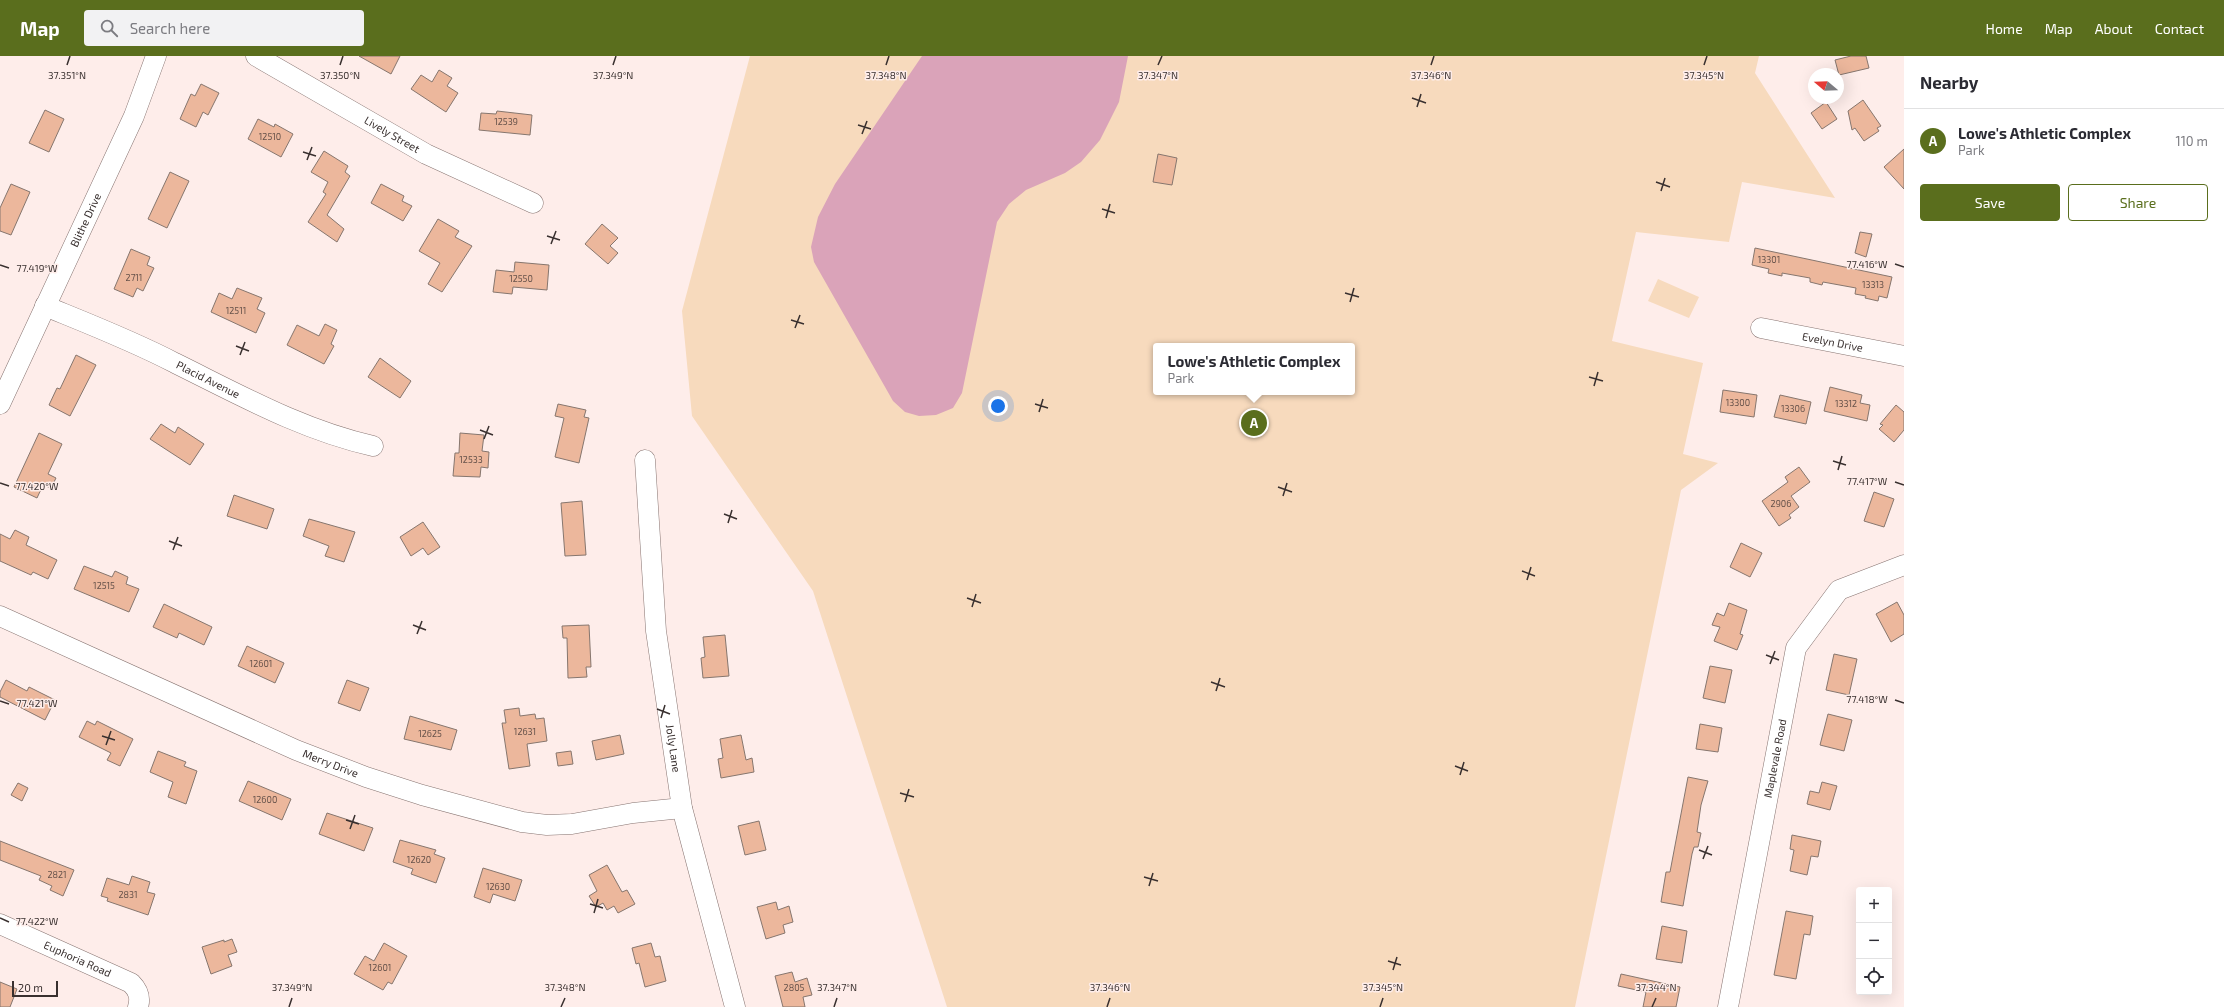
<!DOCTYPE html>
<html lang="en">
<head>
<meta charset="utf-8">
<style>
  :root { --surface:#fff; --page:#f2f2f3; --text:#2b2b33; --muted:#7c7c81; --line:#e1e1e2; --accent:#5a6e1d }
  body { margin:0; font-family:"Exo 2",sans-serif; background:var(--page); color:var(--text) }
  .controls { position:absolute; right:12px; bottom:12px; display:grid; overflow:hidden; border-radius:4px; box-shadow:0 4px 16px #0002 }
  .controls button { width:36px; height:36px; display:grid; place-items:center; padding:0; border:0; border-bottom:1px solid var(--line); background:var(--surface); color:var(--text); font:20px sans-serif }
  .compass { position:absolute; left:1808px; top:12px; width:36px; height:36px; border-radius:50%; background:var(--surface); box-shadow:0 4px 16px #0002; rotate:289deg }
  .scale { position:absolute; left:12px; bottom:10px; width:46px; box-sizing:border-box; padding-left:4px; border:2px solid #39302f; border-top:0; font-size:11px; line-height:14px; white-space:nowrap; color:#39302f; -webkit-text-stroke:3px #feedea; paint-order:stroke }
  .you { position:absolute; left:998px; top:350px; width:14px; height:14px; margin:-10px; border:3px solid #fff; border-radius:50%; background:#1a73e8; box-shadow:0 0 0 6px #1a73e833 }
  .badge { display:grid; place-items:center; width:26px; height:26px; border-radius:50%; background:var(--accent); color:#fff; font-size:13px; font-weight:700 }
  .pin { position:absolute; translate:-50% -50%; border:2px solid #fff; box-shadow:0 1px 4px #0006 }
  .popup { position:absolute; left:1153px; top:287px; width:202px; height:52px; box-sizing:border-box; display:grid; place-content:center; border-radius:4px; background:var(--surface); filter:drop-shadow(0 1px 3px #0005); font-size:13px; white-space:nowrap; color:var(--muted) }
  .popup b { font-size:15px; color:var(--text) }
  .popup::after { content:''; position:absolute; left:50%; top:100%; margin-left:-8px; border:8px solid transparent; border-top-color:var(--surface) }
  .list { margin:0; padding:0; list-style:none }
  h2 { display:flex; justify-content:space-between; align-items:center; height:52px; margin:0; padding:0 16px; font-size:17px }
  h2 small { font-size:13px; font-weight:400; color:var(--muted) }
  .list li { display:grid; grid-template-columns:26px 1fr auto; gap:12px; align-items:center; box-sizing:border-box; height:64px; padding:0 16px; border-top:1px solid var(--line) }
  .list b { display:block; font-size:15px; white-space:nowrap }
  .list p { margin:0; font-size:13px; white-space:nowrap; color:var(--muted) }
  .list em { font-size:13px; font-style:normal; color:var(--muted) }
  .actions { display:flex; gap:8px; padding:12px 16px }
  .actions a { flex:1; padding:9px 0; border:1px solid var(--accent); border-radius:4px; text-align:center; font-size:14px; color:var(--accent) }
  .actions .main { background:var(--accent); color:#fff }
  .icon { flex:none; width:22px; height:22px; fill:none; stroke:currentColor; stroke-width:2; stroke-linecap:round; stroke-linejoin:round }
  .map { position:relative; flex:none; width:1904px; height:951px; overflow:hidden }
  header { display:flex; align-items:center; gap:24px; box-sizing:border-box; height:56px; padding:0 20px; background:var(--accent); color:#fff }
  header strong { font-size:19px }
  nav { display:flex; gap:22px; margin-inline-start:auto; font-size:14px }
  .search { width:280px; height:36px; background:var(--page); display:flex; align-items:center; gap:10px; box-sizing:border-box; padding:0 14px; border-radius:4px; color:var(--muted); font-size:15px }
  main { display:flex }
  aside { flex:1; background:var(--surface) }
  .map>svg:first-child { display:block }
</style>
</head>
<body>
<header>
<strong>Map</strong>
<div class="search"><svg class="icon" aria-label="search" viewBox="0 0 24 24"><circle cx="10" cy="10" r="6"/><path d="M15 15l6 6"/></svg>Search here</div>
<nav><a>Home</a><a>Map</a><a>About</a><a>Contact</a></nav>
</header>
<main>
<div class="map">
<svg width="1904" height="951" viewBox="0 0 1904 951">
  <rect width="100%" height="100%" fill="#feedea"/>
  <path fill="#f7dabd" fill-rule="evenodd" d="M750 0H1759L1755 17 1835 142 1742 126 1729 186 1636 176 1612 285 1703 307 1683 398 1718 407 1681 434 1575 951H947L813 535 692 360 682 255ZM1156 290H1352V336H1156Z
    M1658 223 1699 241 1689 262 1648 245Z"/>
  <path fill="#daa3b9" d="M922 0H1128L1119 46 1100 84 1081 106 1065 117 1026 134 1009 148 997 166 962 337 953 352 936 359 919 360 905 356 893 345 814 206 811 191 818 161 835 128Z"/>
  <path fill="#ecb79c" stroke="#86766e" d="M359 0H400L391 18Z
    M1851 0H1866L1869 12 1839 19 1835 4Z
    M439 14 452 22 447 30 458 37 446 56 411 33 421 19 432 26Z
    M201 28 219 37 208 59 203 56 196 71 180 63 191 38 195 40Z
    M1863 44 1881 70 1877 72 1879 75 1864 85 1855 72 1852 74 1848 55Z
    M1826 46 1837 63 1822 73 1811 57Z
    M45 54 64 63 49 96 29 87Z
    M497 55 532 59 530 79 479 74 481 57 496 58Z
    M258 63 274 71 275 68 293 78 281 101 248 83Z
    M1904 93V133L1884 111Z
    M324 95 348 110 345 116 350 120 327 159 344 173 337 186 308 166 326 138 323 136 328 126 311 116Z
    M1158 98 1177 102 1172 129 1153 126Z
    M170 116 189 125 167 172 148 163Z
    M11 128 30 136 11 179 0 175V152Z
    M381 128 404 140 402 145 412 150 403 165 371 147Z
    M438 163 459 175 455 181 472 190 442 236 428 228 440 207 419 195Z
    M602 168 618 182 610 190 618 197 608 208 585 188Z
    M1860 176 1872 178 1866 201 1855 197Z
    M1755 192 1892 221 1887 242 1879 240 1878 245 1865 242 1866 240 1855 238 1856 232 1823 226 1822 229 1810 226V222L1782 217V220L1768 217 1769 213 1752 209Z
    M131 193 150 201 147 209 154 212 143 235 137 232 133 241 114 233Z
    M515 206 549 209 547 234 513 231 512 238 493 236 496 214 514 216Z
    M237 232 262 242 257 253 265 257 256 277 211 256 219 237 232 243Z
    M325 268 337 274 331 288 334 290 324 308 287 289 297 269 319 280Z
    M76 299 96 309 70 360 49 349 57 332 60 333Z
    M380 302 411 325 400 342 368 321Z
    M1830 331 1862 339 1860 347 1870 349 1867 365 1824 355Z
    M1723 334 1757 339 1754 361 1720 356Z
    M1780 339 1811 346 1806 368 1774 361Z
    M558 348 586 354 584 361 589 362 579 407 555 401 564 362 555 360Z
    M1896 349 1904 356V374L1894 386 1879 373 1883 369 1880 368Z
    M161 368 175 377 178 371 204 388 190 409 150 383Z
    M39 377 62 388 48 418 56 422 51 432 43 429 37 442 14 431Z
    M460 377 484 379 482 395 489 396 488 412 481 411 480 421 453 420 455 397H459Z
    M1799 411 1810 426 1791 440 1799 451 1789 459 1791 462 1779 470 1762 445 1788 426 1785 421Z
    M1874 436 1894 443 1884 471 1864 465Z
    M234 439 274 453 267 473 227 460Z
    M582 445 586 499 565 500 561 447Z
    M309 463 355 476 344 506 325 500 329 490 303 480Z
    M423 466 440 491 428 499 423 492 411 500 400 481Z
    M15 474 29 481 26 489 57 504 48 523 33 516 31 519 0 505V478L10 483Z
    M1741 487 1762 497 1750 521 1730 511Z
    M84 510 112 521 115 515 128 521 126 528 139 533 129 556 74 533Z
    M1897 546 1904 559V578L1891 586 1876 558Z
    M1729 547 1747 554 1740 578 1743 579 1737 594 1714 585 1720 571 1712 569 1717 557 1724 560Z
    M164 548 212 571 204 589 179 577 177 582 153 571Z
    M589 569 591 611H586L587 621 568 622 567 582H563L562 570Z
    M725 579 729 620 703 622 701 602 705 601 703 581Z
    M247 590 284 607 275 627 238 610Z
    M1834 598 1857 603 1849 639 1826 634Z
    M1710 610 1732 614 1725 647 1703 642Z
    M6 624 27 635 29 631 55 644 45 664 0 641V636Z
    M347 624 369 632 360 655 338 647Z
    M519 652 520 660 535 658 536 663 544 662 547 685 527 688 530 710 509 713 502 667H506L504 654Z
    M1828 658 1852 664 1844 695 1820 689Z
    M410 660 457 674 451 694 404 683Z
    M87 665 95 669 97 665 133 683 120 710 107 704 111 697 79 681Z
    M1700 668 1722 672 1718 696 1696 693Z
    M620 679 624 698 596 704 592 685Z
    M741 679 746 704 752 702 754 716 721 722 718 703 723 702 720 683Z
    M158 695 186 706 184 710 197 715 186 748 168 741 173 726 150 716Z
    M571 695 573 708 558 710 556 697Z
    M1688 721 1708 725 1701 749 1697 776 1701 777 1698 791H1694L1692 798 1683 850 1661 846 1666 816H1670Z
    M248 725 291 743 282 764 239 745Z
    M1822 726 1837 730 1830 754 1807 748 1810 735 1819 737Z
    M18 727 28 732 22 745 11 739Z
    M327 757 373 772 364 795 319 778Z
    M759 765 766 794 745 799 738 770Z
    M1792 779 1821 785 1818 801 1811 800 1807 819 1790 815 1794 794 1790 793Z
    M400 784 436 794 434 798 445 802 436 827 411 818 413 813 393 806Z
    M0 785 74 814 63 840 50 834 52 830 39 824 41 820 0 804Z
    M607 809 622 836 627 834 635 848 618 857 614 850 607 854 603 847 596 851 589 840 597 835 589 819Z
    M483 812 522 824 515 845 493 838 490 847 474 841Z
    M132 820 150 826 147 836 155 838 148 859 107 845 108 842 101 840 107 822 129 829Z
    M776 846 778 854 789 850 793 866 783 869 785 877 766 883 757 851Z
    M1786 855 1813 860 1810 879 1804 878 1796 923 1774 919Z
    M1662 870 1687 875 1682 907 1656 903Z
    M232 883 237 896 228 899 232 910 211 918 202 891 224 884V886Z
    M384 887 407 900 392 928 388 926 383 934 354 918 365 900 374 905Z
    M651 887 655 901 660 900 666 925 645 931 639 907 636 908 632 892Z
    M792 916 795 926 807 922 812 939 803 941 805 951H783L775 920Z
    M1621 918 1680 931 1676 951H1643L1646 936 1618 930Z
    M0 926 17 933 10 951H0Z"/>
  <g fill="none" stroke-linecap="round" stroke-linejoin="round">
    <g stroke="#877471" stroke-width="21">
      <g id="minor">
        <path id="s1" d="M256 0 426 98 533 147"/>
        <path id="s2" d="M45 250C89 268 133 285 175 307 240 339 302 374 373 390"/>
        <path id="s3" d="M1761 272 1904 300"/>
        <path id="s4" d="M0 348 134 60 156 0"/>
        <path id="s5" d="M645 404 656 575 682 752 735 951"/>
        <path id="s6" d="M0 560 296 694 366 721 422 739 522 766 547 769 572 768 633 757 682 752"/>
        <path id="s7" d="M0 868 131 927C138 934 141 941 138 951"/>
        <path id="s8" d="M1728 951 1796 592 1839 534 1904 509"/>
      </g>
    </g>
    <use href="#minor" stroke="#fff" stroke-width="20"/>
  </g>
  <path fill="none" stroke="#39302f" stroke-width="1.5" d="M67 9 70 0M340 9 343 0M613 9 616 0M886 9 889 0M1158 9 1162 0M1431 9 1434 0M1704 9 1707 0M1412 42 1426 47M1417 51 1421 38M858 69 871 73M862 78 867 65M303 96 316 100M307 104 312 91M1656 126 1670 131M1661 135 1665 122M1102 153 1115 157M1106 162 1110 148M547 180 560 184M551 188 556 175M1895 208 1904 211M0 209 9 212M1345 237 1359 241M1350 246 1354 232M791 264 804 268M795 272 800 259M236 290 249 295M240 299 245 286M1589 321 1603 325M1594 330 1598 316M1035 348 1048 352M1039 356 1043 343M480 374 493 379M484 383 489 370M1833 405 1846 409M1838 414 1842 400M1895 426 1904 429M0 427 9 430M1278 431 1292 436M1283 440 1287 427M724 458 737 463M728 467 732 454M169 485 182 490M173 494 178 481M1522 515 1535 520M1527 524 1531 511M967 542 981 547M972 551 976 538M413 569 426 574M417 578 422 565M1766 599 1779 604M1770 608 1775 595M1211 626 1225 631M1216 635 1220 622M1895 644 1904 647M0 645 9 648M657 653 670 658M661 662 665 649M102 680 115 684M106 689 111 675M1455 710 1468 715M1460 719 1464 706M900 737 914 741M905 746 909 733M346 764 359 768M350 773 355 759M1699 794 1712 799M1703 803 1708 790M1144 821 1158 825M1149 830 1153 817M590 848 603 852M594 857 598 843M0 862 9 866M1388 905 1401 909M1393 914 1397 901M289 951 292 942M561 951 565 942M834 951 837 942M1107 951 1110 942M1380 951 1383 942M1652 951 1656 942"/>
  <g text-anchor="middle" stroke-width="3" stroke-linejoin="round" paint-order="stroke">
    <g font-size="9" fill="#66524a">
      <text x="506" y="69">12539</text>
      <text x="270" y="84">12510</text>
      <text x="1769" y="207">13301</text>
      <text x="134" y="225">2711</text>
      <text x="521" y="226">12550</text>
      <text x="1873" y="232">13313</text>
      <text x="236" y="258">12511</text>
      <text x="1738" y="350">13300</text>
      <text x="1846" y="351">13312</text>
      <text x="1793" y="356">13306</text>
      <text x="471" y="407">12533</text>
      <text x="1781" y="451">2906</text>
      <text x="104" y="533">12515</text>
      <text x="261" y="611">12601</text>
      <text x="525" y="679">12631</text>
      <text x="430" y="681">12625</text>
      <text x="265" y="747">12600</text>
      <text x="419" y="807">12620</text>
      <text x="57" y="822">2821</text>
      <text x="498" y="834">12630</text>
      <text x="128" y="842">2831</text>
      <text x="380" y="915">12601</text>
      <text x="794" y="935">2805</text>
    </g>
    <g font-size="11" fill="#39302f" stroke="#feedea">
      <text dy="4" stroke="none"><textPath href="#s1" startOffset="157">Lively Street</textPath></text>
      <text dy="4" stroke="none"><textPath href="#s4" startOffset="203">Blithe Drive</textPath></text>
      <text dy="4" stroke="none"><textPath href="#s3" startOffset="73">Evelyn Drive</textPath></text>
      <text dy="4" stroke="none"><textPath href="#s2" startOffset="179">Placid Avenue</textPath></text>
      <text dy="4" stroke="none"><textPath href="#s5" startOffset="290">Jolly Lane</textPath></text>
      <text dy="4" stroke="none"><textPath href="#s8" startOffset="253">Maplevale Road</textPath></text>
      <text dy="4" stroke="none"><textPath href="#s6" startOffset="362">Merry Drive</textPath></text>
      <text dy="4" stroke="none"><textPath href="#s7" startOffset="85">Euphoria Road</textPath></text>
    </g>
  </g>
  <g font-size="10" text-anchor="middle" fill="#39302f" stroke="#feedea" stroke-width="3" stroke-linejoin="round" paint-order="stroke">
    <text x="67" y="23">37.351°N</text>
    <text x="340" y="23">37.350°N</text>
    <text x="613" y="23">37.349°N</text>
    <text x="886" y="23">37.348°N</text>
    <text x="1158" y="23">37.347°N</text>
    <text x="1431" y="23">37.346°N</text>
    <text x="1704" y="23">37.345°N</text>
    <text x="1867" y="212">77.416°W</text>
    <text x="37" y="216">77.419°W</text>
    <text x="1867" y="429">77.417°W</text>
    <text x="37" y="434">77.420°W</text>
    <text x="1867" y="647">77.418°W</text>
    <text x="37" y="651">77.421°W</text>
    <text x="37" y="869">77.422°W</text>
    <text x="292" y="935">37.349°N</text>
    <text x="565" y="935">37.348°N</text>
    <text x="837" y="935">37.347°N</text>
    <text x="1110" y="935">37.346°N</text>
    <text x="1383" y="935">37.345°N</text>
    <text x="1656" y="935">37.344°N</text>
  </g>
</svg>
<div class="controls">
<button>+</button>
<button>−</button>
<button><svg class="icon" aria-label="locate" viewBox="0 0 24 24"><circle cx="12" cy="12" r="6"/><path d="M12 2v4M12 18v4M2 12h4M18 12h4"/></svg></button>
</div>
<svg class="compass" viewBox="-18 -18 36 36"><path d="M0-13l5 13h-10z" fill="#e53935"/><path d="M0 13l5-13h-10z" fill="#7c7c81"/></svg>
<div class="scale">20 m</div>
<div class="you"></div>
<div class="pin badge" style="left:1254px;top:367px">A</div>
<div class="popup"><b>Lowe's Athletic Complex</b>Park</div>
</div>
<aside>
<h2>Nearby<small></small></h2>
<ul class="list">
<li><span class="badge">A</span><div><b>Lowe's Athletic Complex</b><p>Park</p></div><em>110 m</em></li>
</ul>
<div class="actions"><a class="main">Save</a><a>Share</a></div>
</aside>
</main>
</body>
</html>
